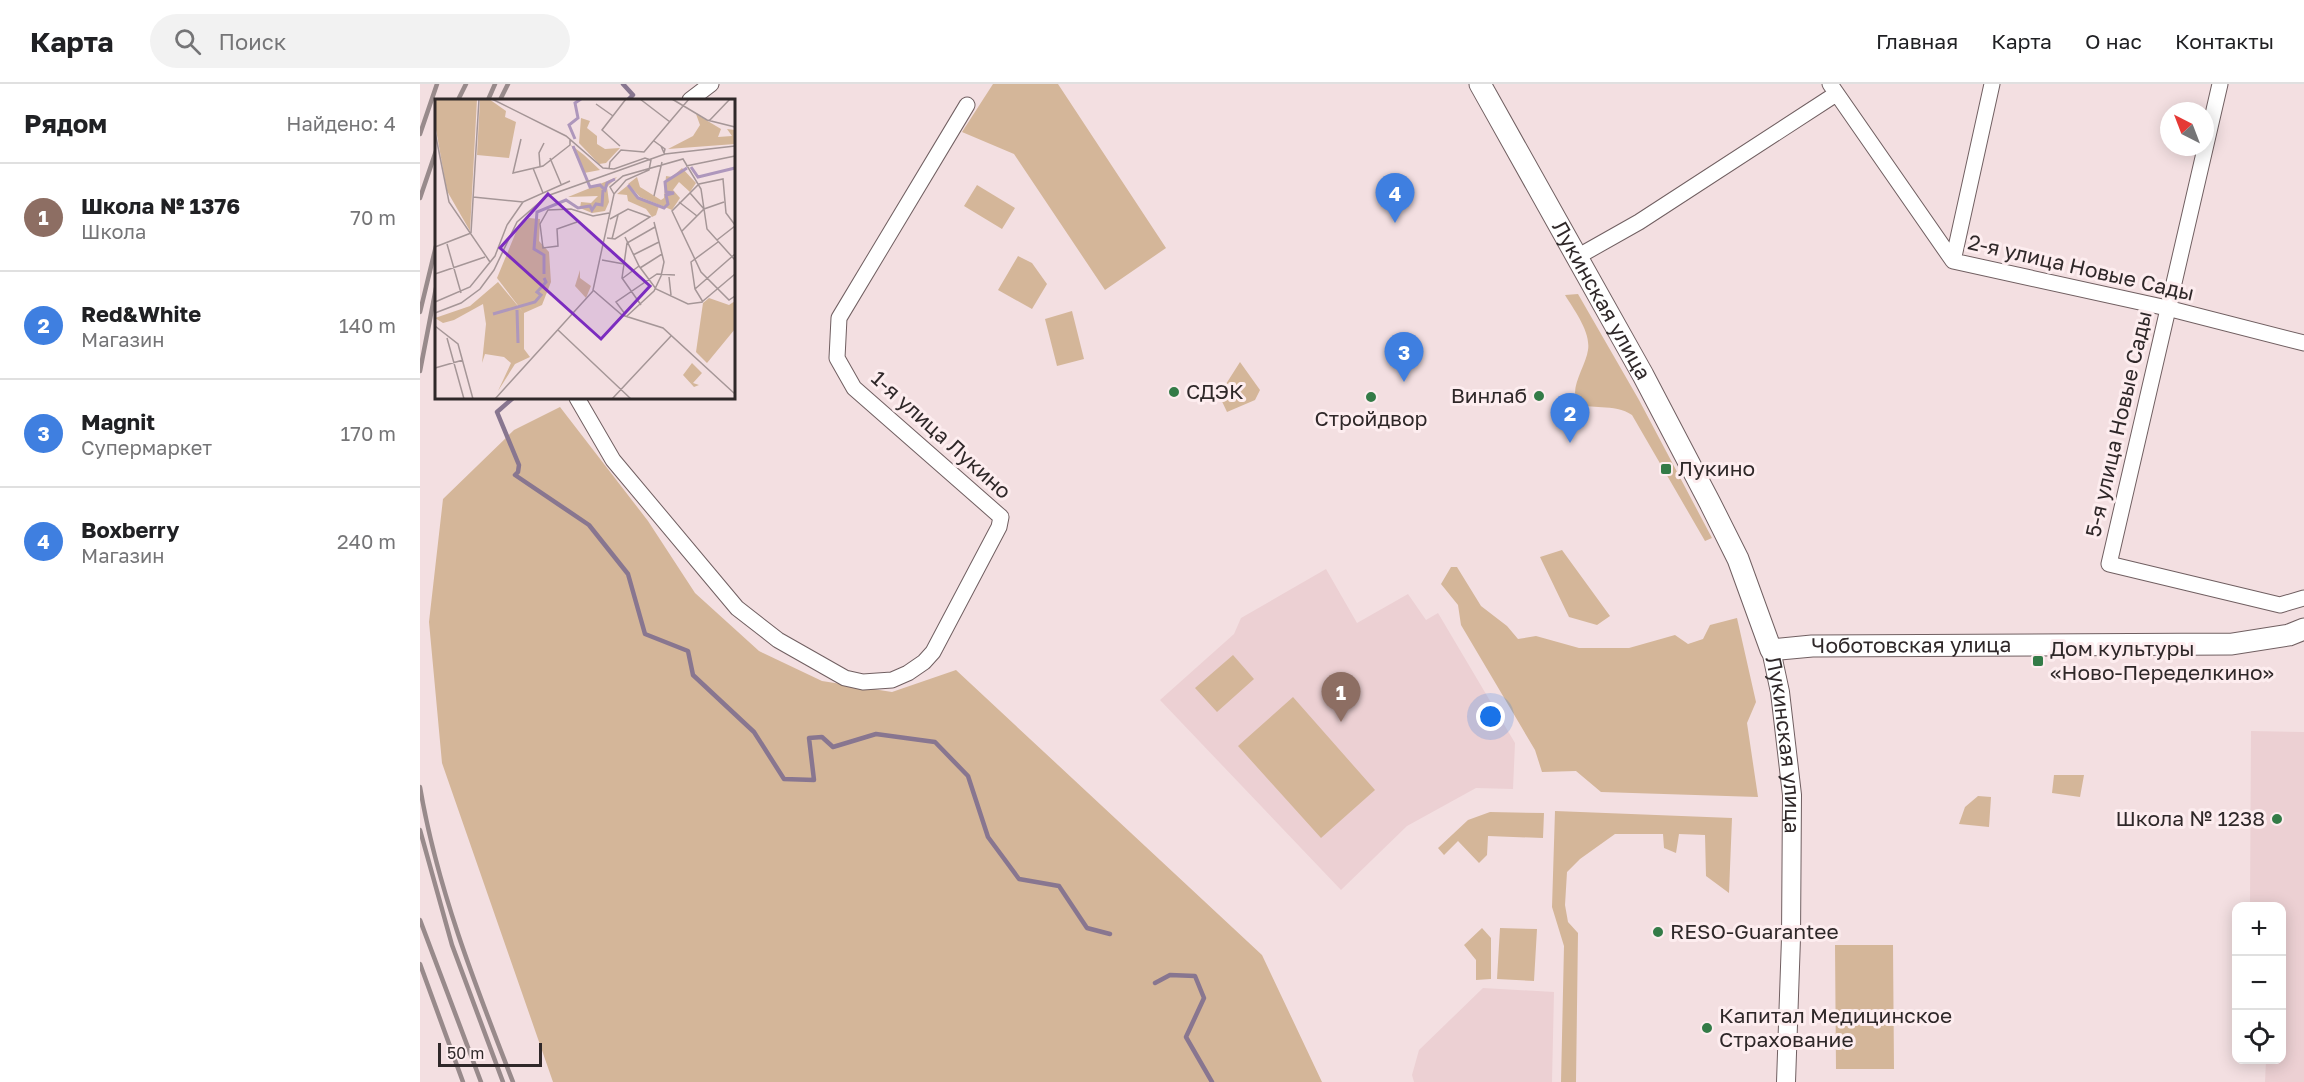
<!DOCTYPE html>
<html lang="ru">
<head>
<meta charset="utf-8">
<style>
  :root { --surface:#fff; --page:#f2f2f2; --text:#202124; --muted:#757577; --line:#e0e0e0; --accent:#337b47 }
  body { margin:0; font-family:"Golos Text",sans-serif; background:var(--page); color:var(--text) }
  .controls { position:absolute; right:18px; bottom:18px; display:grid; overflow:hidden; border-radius:12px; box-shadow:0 3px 15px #0003 }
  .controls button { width:54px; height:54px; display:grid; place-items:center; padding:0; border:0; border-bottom:2px solid var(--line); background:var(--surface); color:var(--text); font:30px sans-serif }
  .compass { position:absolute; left:1740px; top:18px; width:54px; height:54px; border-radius:50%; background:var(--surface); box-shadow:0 3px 15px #0003; rotate:318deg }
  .scale { position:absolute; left:18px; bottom:15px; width:104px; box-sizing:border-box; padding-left:6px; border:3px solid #2f2829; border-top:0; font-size:16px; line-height:21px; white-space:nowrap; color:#2f2829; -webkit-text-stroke:4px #fdedef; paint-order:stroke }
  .you { position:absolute; left:1071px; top:633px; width:21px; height:21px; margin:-15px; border:4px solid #fff; border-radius:50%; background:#1a73e8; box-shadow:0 0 0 9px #1a73e833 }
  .badge { display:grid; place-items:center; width:39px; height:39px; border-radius:50%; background:var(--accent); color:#fff; font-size:20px; font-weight:700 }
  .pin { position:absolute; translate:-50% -50px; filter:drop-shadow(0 2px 3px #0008) }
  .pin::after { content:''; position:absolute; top:32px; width:21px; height:18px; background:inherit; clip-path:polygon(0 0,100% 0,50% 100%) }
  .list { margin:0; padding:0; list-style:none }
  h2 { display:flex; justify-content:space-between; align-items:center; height:78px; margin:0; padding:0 24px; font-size:26px }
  h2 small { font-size:20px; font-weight:400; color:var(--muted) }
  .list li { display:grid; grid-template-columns:39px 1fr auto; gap:18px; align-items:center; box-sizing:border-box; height:108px; padding:0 24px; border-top:2px solid var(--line) }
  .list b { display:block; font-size:22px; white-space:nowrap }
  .list p { margin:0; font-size:20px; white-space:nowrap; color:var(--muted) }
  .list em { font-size:20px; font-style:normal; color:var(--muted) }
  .icon { flex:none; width:33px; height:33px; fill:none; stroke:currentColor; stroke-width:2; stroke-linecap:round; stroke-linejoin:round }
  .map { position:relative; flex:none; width:1884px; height:998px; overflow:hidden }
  header { display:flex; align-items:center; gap:36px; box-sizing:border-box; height:84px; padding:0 30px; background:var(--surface); border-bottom:2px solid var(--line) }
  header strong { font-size:28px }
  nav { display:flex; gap:33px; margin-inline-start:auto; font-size:21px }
  .search { width:420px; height:54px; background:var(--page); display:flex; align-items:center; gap:15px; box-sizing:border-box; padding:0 21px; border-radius:33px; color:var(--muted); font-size:22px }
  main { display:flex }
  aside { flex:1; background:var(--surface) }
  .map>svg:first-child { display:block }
</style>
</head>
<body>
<header>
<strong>Карта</strong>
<div class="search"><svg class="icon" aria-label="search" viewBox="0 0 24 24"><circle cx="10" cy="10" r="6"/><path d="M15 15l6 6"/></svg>Поиск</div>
<nav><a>Главная</a><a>Карта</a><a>О нас</a><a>Контакты</a></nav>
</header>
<main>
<aside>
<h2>Рядом<small>Найдено: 4</small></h2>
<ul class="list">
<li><span class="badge" style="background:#8d6e63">1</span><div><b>Школа № 1376</b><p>Школа</p></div><em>70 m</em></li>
<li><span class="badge" style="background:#3f7fe0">2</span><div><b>Red&amp;White</b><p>Магазин</p></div><em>140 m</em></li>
<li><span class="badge" style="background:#3f7fe0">3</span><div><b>Magnit</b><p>Супермаркет</p></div><em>170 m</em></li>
<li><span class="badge" style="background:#3f7fe0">4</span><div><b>Boxberry</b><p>Магазин</p></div><em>240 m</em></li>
</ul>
</aside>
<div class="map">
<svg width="1884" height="998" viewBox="0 0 1884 998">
  <rect width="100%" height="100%" fill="#f3dfe1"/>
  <path fill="#ecd0d3" d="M906 485 937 539 988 510 1006 536 1018 529 1095 659 1093 705 1056 704 987 742 921 806 740 616 814 550 821 534Z
    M1831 647 1884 648V998H1845L1846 976H1862V822H1830Z
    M1063 904 1134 908 1132 998H994L992 991 999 966Z"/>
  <path fill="#d4b699" d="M573 0H638L746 164 685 206 594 70 542 48Z
    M557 101 595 124 582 145 544 122Z
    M598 172 612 179 627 200 612 225 578 206Z
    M1158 210 1219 316 1292 454 1285 457 1212 331C1195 319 1167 326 1159 319 1147 307 1166 282 1168 266 1171 248 1154 226 1145 211Z
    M652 227 664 275 637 282 625 235Z
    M820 278 840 306 835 316 807 328 799 311Z
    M140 323 228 437 275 509 339 567 402 597 472 608 536 586 842 871 902 998H133L22 679 9 538 23 415 94 346Z
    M1142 466 1190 532 1177 541 1149 533 1120 473Z
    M1031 483H1037L1061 522 1087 542 1098 555 1116 552 1159 564H1209L1255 551 1268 560 1283 555 1290 541 1317 534 1336 618 1327 639 1338 713 1181 708 1156 687 1122 688 1115 666 1041 541 1038 521 1021 500Z
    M813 571 834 595 797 628 775 604Z
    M873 613 955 706 901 754 818 662Z
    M1634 691H1664L1660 713 1632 709Z
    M1558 712 1571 713 1569 743 1539 740 1545 723Z
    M1135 727 1312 734 1309 809 1286 792 1285 751 1259 750 1256 769 1244 764 1243 750H1195L1160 775 1147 788 1145 821 1148 838 1158 849 1156 998H1141L1144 862 1132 823Z
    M1070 728 1124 729 1123 754 1068 752 1067 771 1059 779 1038 757 1024 771 1018 764 1048 736Z
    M1062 844 1071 854V895L1056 896V876L1044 861Z
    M1080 844 1117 845 1114 897 1077 895Z
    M1415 861H1473L1474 985H1416Z"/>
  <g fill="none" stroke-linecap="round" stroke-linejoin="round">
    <path stroke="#887690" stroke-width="4.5" d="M203 0 213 11 208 16
      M93 314 77 328 99 381 98 388 95 391 169 441 208 490 225 550 268 567 273 591 334 648 364 695 394 696 389 654 402 653 413 663 456 650 515 658 548 692 568 753 599 795 639 802 667 844 690 850
      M735 899 750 891 775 892 784 914 766 953 792 998"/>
    <g stroke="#705f61" stroke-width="17">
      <path id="minor" d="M1410 0 1533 177 1747 224 1884 259
        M1800 0 1689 480 1860 521 1884 514
        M270 16 291 0
        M1157 173 1219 138 1416 10
        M1533 177 1572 0
        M157 314 193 376 317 524 358 556 425 594 443 598 472 596 488 589 504 578 513 568 579 443 581 433 434 304 417 274 419 234 547 21"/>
    </g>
    <g stroke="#705f61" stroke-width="20">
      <g id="tertiary">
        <path id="s1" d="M1351 566 1360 608 1372 711 1371 854 1366 998"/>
      </g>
    </g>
    <g stroke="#705f61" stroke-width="23">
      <g id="secondary">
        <path id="s2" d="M1060 0 1223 291 1290 419 1318 475 1351 566 1392 562 1812 560 1869 551 1884 545"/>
      </g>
    </g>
    <use href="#minor" stroke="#fff" stroke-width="15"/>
    <use href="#tertiary" stroke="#fff" stroke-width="18"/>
    <use href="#secondary" stroke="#fff" stroke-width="21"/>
    <path stroke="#988a8b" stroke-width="4.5" d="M38 16 46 0
      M68 16 75 0
      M80 16 88 0
      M0 50 17 0
      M0 114 16 67
      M0 228 16 162
      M0 287 16 204
      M0 703C17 804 56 903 93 998
      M0 746 32 861 83 998
      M0 836 61 998
      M0 880 43 998"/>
  </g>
  <g fill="#337b47" stroke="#fdedef" stroke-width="2">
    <circle cx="754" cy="308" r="6"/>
    <circle cx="1119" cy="312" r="6"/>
    <circle cx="951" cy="313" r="6"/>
    <rect x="1240" y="379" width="12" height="12" rx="3"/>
    <rect x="1612" y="571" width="12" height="12" rx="3"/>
    <circle cx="1857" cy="735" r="6"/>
    <circle cx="1238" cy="848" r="6"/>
    <circle cx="1287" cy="944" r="6"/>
  </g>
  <g text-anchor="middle" stroke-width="6" stroke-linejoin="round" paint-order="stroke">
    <g font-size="21" fill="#2f2829" stroke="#fdedef">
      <text transform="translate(1661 184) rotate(13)" y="7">2-я улица Новые Сады</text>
      <text dy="7" stroke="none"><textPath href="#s2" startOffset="248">Лукинская улица</textPath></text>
      <text transform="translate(1699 340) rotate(-77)" y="7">5-я улица Новые Сады</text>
      <text transform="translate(521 351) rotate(42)" y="7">1-я улица Лукино</text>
      <text dy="7" stroke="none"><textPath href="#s2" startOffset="778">Чоботовская улица</textPath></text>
      <text dy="7" stroke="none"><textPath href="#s1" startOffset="96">Лукинская улица</textPath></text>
    </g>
    <g font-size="21" fill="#2f2829" stroke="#fdedef" text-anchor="start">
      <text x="766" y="315">СДЭК</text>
      <text x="1107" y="319" text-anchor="end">Винлаб</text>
      <text x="951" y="342" text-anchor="middle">Стройдвор</text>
      <text x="1258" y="392">Лукино</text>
      <text x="1630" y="572">Дом культуры<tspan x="1630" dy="24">«Ново-Переделкино»</tspan></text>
      <text x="1845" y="742" text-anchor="end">Школа № 1238</text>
      <text x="1250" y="855">RESO-Guarantee</text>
      <text x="1299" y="939">Капитал Медицинское<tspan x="1299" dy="24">Страхование</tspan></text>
    </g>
  </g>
  <g transform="translate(15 15)">
    <rect width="300" height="300" fill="#f3dfe1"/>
    <path d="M0 0H42L35 132 12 92 0 25ZM45 0H54L71 12 70 18 81 23 74 59 42 56ZM261 15 286 30 283 38 297 37 292 30 300 31V45L233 50 258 37 265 26ZM146 19 155 22 152 29 162 37V45L170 50 185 49 171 64 164 65 144 44ZM136 46 149 56 165 71 149 74ZM247 69 261 84 255 93 244 83 238 91 245 99 237 111 205 98 193 85 202 78 205 88 226 101 229 99 231 77 237 78ZM182 78 172 88 174 103 170 112 157 114 145 109 146 103 156 104 163 97 133 98ZM192 87 203 99 224 107 221 116 217 118 211 110 193 102 192 96 182 95ZM94 119 105 120 104 142 114 153 116 183 107 206 89 214V250L95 258 80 265 63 292 76 264 69 258 50 255 47 264 51 225 48 205 19 221 8 224 0 219 35 207 63 183 88 213 62 179 81 133ZM145 171V179L156 187 151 199 140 187ZM274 199 294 206 300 202V230L272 264 261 253 268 204ZM257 264 267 274 258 284 264 286 259 288 248 276Z" fill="#d4b699"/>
    <path fill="none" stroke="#ae97bc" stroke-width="3" d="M140 40 134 26 143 19 140 4 146 0M138 47 155 88 165 86 170 91 172 84 180 80M256 68 263 78 300 69M193 86 203 99 229 109 233 105 231 96 239 94 231 93 230 83 252 69M109 175V156L99 150 102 113 131 101 143 109 155 107 157 111 161 105 167 106 168 91M82 211 83 244M58 215 100 203 106 196 102 193 111 183 109 179"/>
    <path fill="none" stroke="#a59697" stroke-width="1.5" d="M57 0 131 37 168 69 179 70 210 59 216 61 214 71 191 81 179 95 158 191 187 216 228 229 300 295M205 0 235 23M237 0 272 21 300 28M161 5 178 17M274 22 295 0M0 33 14 103 55 163M86 40 78 74 108 67 135 46V41M219 42 230 50 229 54 226 47M185 47 167 31 191 0M115 59 126 85M105 67 104 54 109 44M251 67 300 57M98 69 108 94M174 70 175 63 186 51 209 53 254 0M255 94 269 110M179 95 175 88 188 77 248 60 266 90 272 130 300 161M219 97 227 63M38 98 88 103 135 82M244 103 262 117M142 123 122 130 123 147 108 149 105 125 113 111 136 110 158 117 174 114M300 126 291 114 288 80 264 85 237 112 266 173 294 201 300 197M247 132 269 110 289 103M36 134 44 0M190 138 204 167 221 190 253 205 268 203M172 139 180 140 215 118 193 110 175 120M177 140 183 116M282 141 300 127M12 145 26 194M0 148 36 134M198 156 224 143M167 161 189 165M205 169 227 155M0 175 50 158M234 178 236 196M188 179 204 167M260 190 300 155M268 202 300 175M0 203 35 188 60 157 72 126 88 103M268 203 260 190 256 163 283 143M206 206 187 179 192 144 220 128M0 214 26 204 45 190 59 171 82 123 112 97 230 55 300 47M190 215 181 203 222 175 240 176M192 217 219 192 226 177 229 163 219 123M0 227 23 245 38 300M123 231 196 300M12 239 29 300M0 269 28 261M60 300 158 192M177 300 236 237"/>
    <path fill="#7b2cbf" fill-opacity="0.15" stroke="#7b2cbf" stroke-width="3" d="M113 95 215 187 166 240 65 149Z"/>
    <rect width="300" height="300" fill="none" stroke="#2f2829" stroke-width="3"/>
  </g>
</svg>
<div class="controls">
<button>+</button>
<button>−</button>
<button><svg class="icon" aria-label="locate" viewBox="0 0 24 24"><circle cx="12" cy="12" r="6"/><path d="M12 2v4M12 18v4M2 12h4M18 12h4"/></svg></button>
</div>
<svg class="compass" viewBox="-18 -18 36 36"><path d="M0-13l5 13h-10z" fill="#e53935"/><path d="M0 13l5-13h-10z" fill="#757577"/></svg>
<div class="scale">50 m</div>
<div class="you"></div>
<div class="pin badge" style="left:921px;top:638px;background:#8d6e63">1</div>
<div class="pin badge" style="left:1150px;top:359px;background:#3f7fe0">2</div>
<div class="pin badge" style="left:984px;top:298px;background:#3f7fe0">3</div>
<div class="pin badge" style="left:975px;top:139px;background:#3f7fe0">4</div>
</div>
</main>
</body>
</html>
